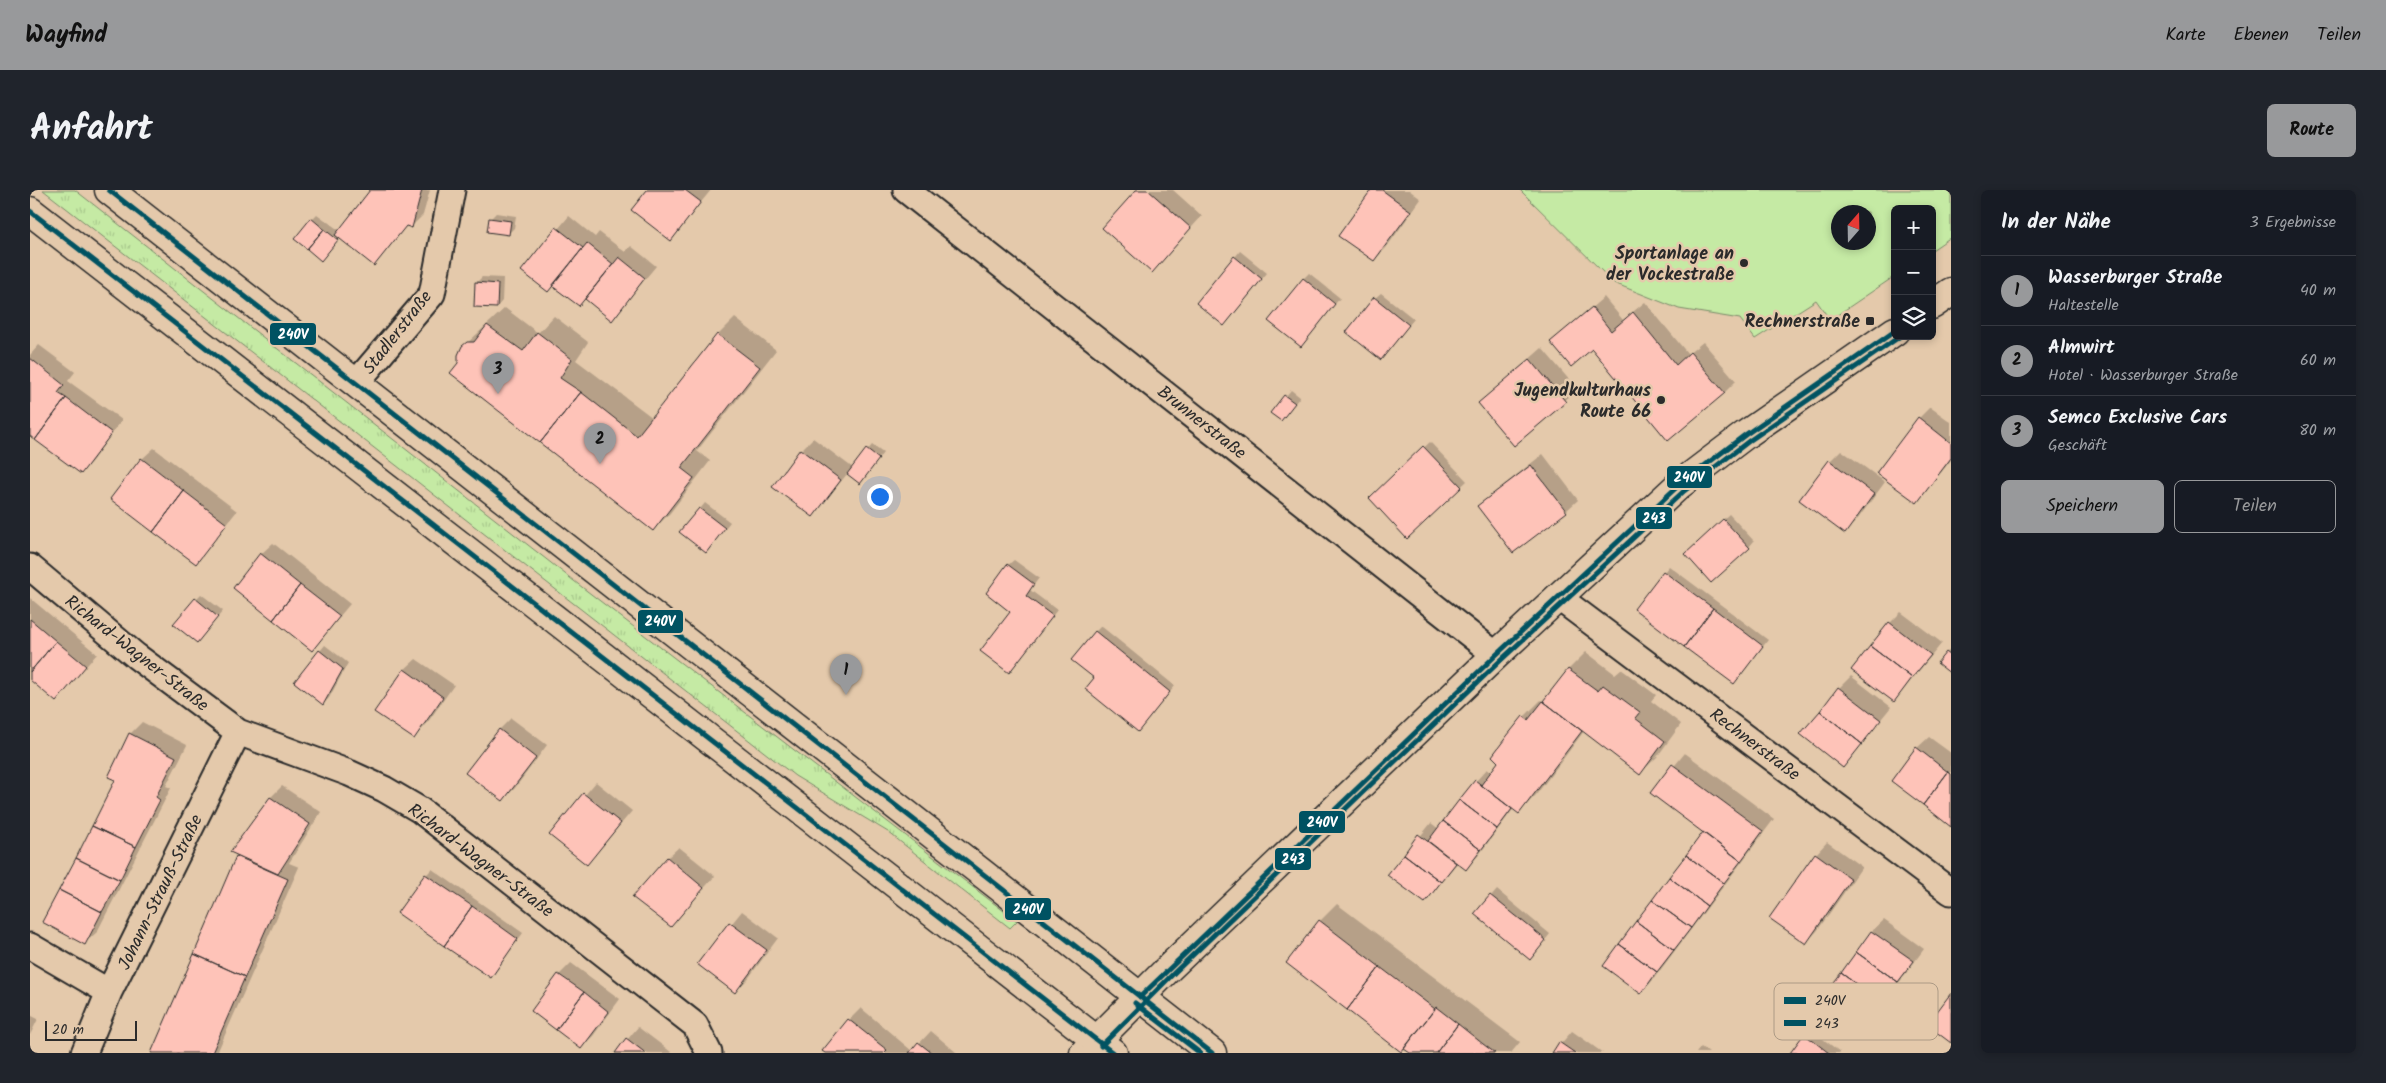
<!DOCTYPE html>
<html lang="de">
<head>
<meta charset="utf-8">
<style>
  :root { --surface:#171b24; --page:#20242c; --text:#f1f3f6; --muted:#9ea1a6; --line:#363941; --accent:#98999b }
  body { margin:0; font-family:Kalam,sans-serif; background:var(--page); color:var(--text) }
  .controls { position:absolute; right:15px; top:15px; display:grid; overflow:hidden; border-radius:8px; box-shadow:0 2px 8px #0003 }
  .controls button { width:45px; height:45px; display:grid; place-items:center; padding:0; border:0; border-bottom:1px solid var(--line); background:var(--surface); color:var(--text); font:25px sans-serif }
  .compass { position:absolute; left:1801px; top:15px; width:45px; height:45px; border-radius:50%; background:var(--surface); box-shadow:0 2px 8px #0003; rotate:20deg }
  .scale { position:absolute; left:15px; bottom:12px; width:92px; box-sizing:border-box; padding-left:5px; border:2px solid #2b2b2b; border-top:0; font-size:14px; line-height:18px; white-space:nowrap; color:#2b2b2b; -webkit-text-stroke:4px #e4c9ab; paint-order:stroke }
  .you { position:absolute; left:849px; top:306px; width:18px; height:18px; margin:-12px; border:4px solid #fff; border-radius:50%; background:#1a73e8; box-shadow:0 0 0 8px #1a73e833 }
  .badge { display:grid; place-items:center; width:32px; height:32px; border-radius:50%; background:var(--accent); color:#111; font-size:16px; font-weight:700 }
  .pin { position:absolute; translate:-50% -41px; filter:drop-shadow(0 1px 2px #0008) }
  .pin::after { content:''; position:absolute; top:26px; width:18px; height:15px; background:inherit; clip-path:polygon(0 0,100% 0,50% 100%) }
  .list { margin:0; padding:0; list-style:none }
  h2 { display:flex; justify-content:space-between; align-items:center; height:65px; margin:0; padding:0 20px; font-size:21px }
  h2 small { font-size:16px; font-weight:400; color:var(--muted) }
  .list li { display:grid; grid-template-columns:32px 1fr auto; gap:15px; align-items:center; box-sizing:border-box; height:70px; padding:0 20px; border-top:1px solid var(--line) }
  .list b { display:block; font-size:19px; white-space:nowrap }
  .list p { margin:0; font-size:16px; white-space:nowrap; color:var(--muted) }
  .list em { font-size:16px; font-style:normal; color:var(--muted) }
  .actions { display:flex; gap:10px; padding:15px 20px }
  .actions a { flex:1; padding:11px 0; border:1px solid var(--accent); border-radius:8px; text-align:center; font-size:18px; color:var(--accent) }
  .actions .main { background:var(--accent); color:#111 }
  .icon { flex:none; width:28px; height:28px; fill:none; stroke:currentColor; stroke-width:2; stroke-linecap:round; stroke-linejoin:round }
  .map { position:relative; flex:none; width:1921px; height:863px; overflow:hidden; border-radius:8px }
  header { display:flex; align-items:center; gap:30px; box-sizing:border-box; height:70px; padding:0 25px; background:var(--accent); color:#111 }
  header strong { font-size:24px }
  nav { display:flex; gap:28px; margin-inline-start:auto; font-size:18px }
  .intro { display:flex; align-items:center; justify-content:space-between; box-sizing:border-box; height:120px; padding:0 30px }
  h1 { margin:0; font-size:35px }
  .button { padding:12px 22px; border-radius:8px; background:var(--accent); color:#111; font-size:18px; font-weight:700 }
  main { display:flex; gap:30px; padding:0 30px }
  aside { flex:1; background:var(--surface); border-radius:8px; box-shadow:0 2px 8px #0003 }
  .map>svg:first-child { display:block }
</style>
</head>
<body>
<header>
<strong>Wayfind</strong>
<nav><a>Karte</a><a>Ebenen</a><a>Teilen</a></nav>
</header>
<div class="intro"><h1>Anfahrt</h1><a class="button">Route</a></div>
<main>
<div class="map">
<svg width="1921" height="863" viewBox="0 0 1921 863">
  <defs>
    <pattern id="grass-tufts" width="24" height="20" patternUnits="userSpaceOnUse" patternTransform="scale(1.25)"><rect width="24" height="20" fill="#c5eaa4"/><path d="M3 7l-1-3M5 7V3M7 7l1-3M15 17l-1-3M17 17v-4M19 17l1-3" fill="none" stroke="#a9c98d"/></pattern>
  </defs>
  <rect width="100%" height="100%" fill="#e4c9ab"/>
  <filter id="ink" filterUnits="userSpaceOnUse"><feTurbulence type="fractalNoise" baseFrequency=".02" numOctaves="2"/><feDisplacementMap in="SourceGraphic" scale="10" xChannelSelector="R" yChannelSelector="G"/><feConvolveMatrix kernelMatrix="1 2 1 2 8 2 1 2 1" color-interpolation-filters="sRGB"/></filter>
  <g filter="url(#ink)">
    <path fill="url(#grass-tufts)" stroke="#788a68" d="M13 0H45L544 391 987 731 980 738 858 642 765 586Z"/>
    <path fill="#c5eaa4" stroke="#788a68" fill-rule="evenodd" d="M1490 0H1921V47L1902 60V19H1865V86L1800 130 1786 110 1725 149 1710 129 1649 119 1584 93ZM1808 22H1838V52H1808Z"/>
    <path fill="#0003" d="M341 0H400L393 25 381 37 377 35 344 74 310 47 297 63 282 29 287 24 310 41Z
      M618 0H681L641 49Z
      M1108 0H1143L1172 26 1133 69Z
      M1343 0H1379L1391 9 1356 58 1344 70Z
      M466 23 486 26 484 38 478 44 460 29Z
      M539 26 565 47 569 42 595 62 601 56 626 76 582 129 556 108 549 115 523 95 493 81Z
      M1210 61 1237 83 1199 129 1205 67Z
      M1279 83 1310 108 1276 150 1273 89Z
      M452 87 473 88 472 111 467 117 446 93Z
      M1351 103 1384 129 1351 169 1345 108Z
      M1574 107 1593 130 1615 112 1658 164 1673 152 1706 191 1694 203 1563 157 1522 152Z
      M475 118 508 143 524 126 558 152 546 170 623 228 688 145 705 128 746 160 667 261 680 271 640 323 623 340 429 173 433 157Z
      M9 155 45 182 38 191 92 230 62 271 51 282 0 244V165Z
      M1512 158 1547 199 1484 254 1449 213Z
      M1261 200 1270 207 1251 230 1242 223Z
      M1900 217 1921 232V270L1887 312 1889 228Z
      M783 248 823 278 842 255 853 263 830 292 818 283 783 325 744 297 771 260Z
      M1400 252 1437 291 1377 347 1340 308Z
      M124 258 207 321 166 372 112 269Z
      M1811 260 1855 292 1827 330 1815 342 1800 271Z
      M1513 264 1548 310 1536 321 1449 316 1461 305Z
      M675 313 700 332 681 356 651 342Z
      M1699 324 1724 351 1719 357 1662 359Z
      M243 353 320 414 282 459 231 364Z
      M984 370 1009 388 1000 400 1027 420 979 482 982 421 978 375Z
      M1639 376 1738 450 1704 493 1634 382Z
      M171 404 193 421 172 446 166 409Z
      M0 408 67 464 26 510 0 489Z
      M1871 422 1912 453 1864 511 1860 433Z
      M1071 436 1145 496 1113 535 1065 442Z
      M295 455 318 473 299 508 293 514 290 461Z
      M1921 458V482L1917 463Z
      M1556 462 1585 484 1591 479 1626 505 1621 511 1651 534 1627 567 1610 583 1554 541 1506 605 1489 622 1484 618 1447 667 1435 678 1428 672 1395 711 1359 685 1401 633 1409 639 1446 591 1457 579 1462 583 1470 571 1494 527 1511 510 1514 512 1539 479Z
      M386 469 424 495 395 536 383 548 374 480Z
      M1821 486 1861 517 1813 576 1809 498Z
      M481 528 517 555 485 598 473 609 469 540Z
      M112 532 157 555 136 596 141 598 67 742 55 753 86 590 100 544Z
      M1899 547 1921 563V635L1887 558Z
      M1655 563 1744 629 1622 791 1611 803 1675 642 1622 603Z
      M566 592 602 621 557 674 521 645Z
      M252 596 291 622 259 673 269 677 187 863 122 862 208 666 202 662 241 607Z
      M1797 652 1832 677 1787 741 1776 752 1786 664Z
      M649 657 685 686 641 735 637 668Z
      M402 679 493 743 461 787 396 685Z
      M1467 700 1520 744 1505 763 1446 724Z
      M1307 714 1490 852 1481 863H1382L1374 857 1290 731Z
      M712 721 748 748 717 790 705 801 669 774Z
      M1854 730 1894 759 1848 821 1837 833 1797 804 1842 741Z
      M541 773 590 809 563 846 551 857 502 821 529 785Z
      M831 818 882 861 901 841 927 863H797L819 830Z
      M0 825 8 829 0 845Z
      M608 837 641 862 640 863H586Z
      M1780 839 1810 862 1809 863H1761Z
      M1542 841 1573 863H1523Z
      M1671 857 1679 863H1666Z"/>
    <path fill="#fec3b8" stroke="#2b2b2b" d="M340 0H392L382 38 376 36 344 76 305 45Z
      M617 0H655L671 12 641 51 601 20Z
      M1106 0H1118L1161 38 1122 83 1072 38Z
      M1341 0H1352L1381 21 1344 71 1308 46Z
      M281 28 294 39 277 59 264 49Z
      M459 28 481 31 479 45 457 42Z
      M526 37 553 58 518 102 491 81Z
      M294 39 308 50 291 71 277 59Z
      M557 53 583 74 549 116 522 96Z
      M1204 66 1232 89 1194 136 1166 113Z
      M589 67 615 88 582 131 555 109Z
      M1273 88 1305 114 1271 157 1238 131Z
      M445 92 468 94 467 118 444 117Z
      M1344 107 1379 135 1351 170 1316 142Z
      M1562 117 1581 141 1603 122 1646 175 1660 162 1695 203 1638 251 1562 159 1541 177 1520 152Z
      M457 135 493 161 507 142 542 169 530 188 551 202 510 253 420 183 428 173V165L432 156 437 152H444Z
      M687 144 730 177 651 278 664 288 623 341 510 253 551 202 607 246Z
      M0 168 34 195 28 203 36 208 5 250 0 246Z
      M1500 169 1536 212 1484 256 1448 213Z
      M1254 205 1265 213 1251 231 1240 223Z
      M36 208 82 243 51 284 5 250Z
      M1888 227 1921 253V268L1887 313 1846 283Z
      M1393 256 1432 297 1377 349 1339 308Z
      M770 259 811 290 783 327 742 297Z
      M836 259 849 269 830 294 817 284Z
      M111 268 154 301 123 342 80 309Z
      M1799 270 1844 304 1815 344 1769 310Z
      M1501 275 1537 322 1483 363 1447 316Z
      M154 301 197 334 166 374 123 342Z
      M669 318 695 338 676 363 649 342Z
      M1693 329 1720 358 1681 393 1655 364Z
      M230 363 270 395 243 430 203 398Z
      M977 374 1004 394 996 406 1023 426 979 483 950 461 980 422 956 403Z
      M1633 381 1683 418 1654 457 1604 419Z
      M270 395 310 426 282 461 243 430Z
      M165 408 188 427 167 453 143 434Z
      M1683 418 1733 456 1704 494 1654 457Z
      M0 429 26 451 0 482Z
      M1859 432 1901 465 1882 488 1840 456Z
      M1065 441 1140 502 1108 542 1055 499 1064 488 1041 470Z
      M26 451 56 476 26 512 0 490V482Z
      M1840 456 1882 488 1864 512 1821 480Z
      M289 460 313 479 293 515 264 492Z
      M1916 462 1921 466V484L1907 473Z
      M374 479 413 507 384 549 344 522Z
      M1538 479 1568 501 1573 495 1610 522 1605 528 1635 551 1610 585 1513 511Z
      M1808 497 1851 530 1832 554 1790 521Z
      M1513 511 1552 541 1489 624 1451 595 1468 572 1462 566 1477 546 1493 526 1498 530Z
      M1790 521 1832 554 1813 578 1770 544Z
      M469 539 506 568 473 611 435 583Z
      M99 543 146 567 126 607 130 610 106 657 62 636 85 590 78 587Z
      M1886 557 1918 582 1893 615 1861 591Z
      M1642 574 1733 641 1711 671 1620 603Z
      M1918 582 1921 584V637L1893 615Z
      M1445 590 1482 619 1467 639 1429 610Z
      M553 603 591 633 557 675 519 645Z
      M240 607 280 634 248 684 200 662Z
      M1429 610 1467 639 1451 660 1413 631Z
      M1413 631 1451 660 1436 680 1398 651Z
      M62 636 106 657 90 690 46 668Z
      M1673 642 1711 671 1694 693 1656 665Z
      M1388 644 1426 673 1411 692 1374 664Z
      M1785 663 1821 689 1776 754 1739 728Z
      M1374 664 1411 692 1395 713 1357 685Z
      M1656 665 1694 693 1677 716 1639 687Z
      M206 666 258 689 215 787 164 764Z
      M637 667 674 698 641 737 602 707Z
      M46 668 90 690 72 722 29 700Z
      M395 684 442 716 414 756 367 723Z
      M1639 687 1677 716 1661 738 1622 710Z
      M29 700 72 722 55 755 12 732Z
      M1460 705 1516 750 1500 770 1444 724Z
      M1622 710 1661 738 1644 760 1606 731Z
      M442 716 488 749 461 788 414 756Z
      M1289 730 1350 777 1317 820 1256 773Z
      M1606 731 1644 760 1627 782 1589 754Z
      M699 732 737 760 705 803 667 774Z
      M1841 741 1884 771 1868 792 1826 762Z
      M1589 754 1627 782 1611 804 1573 776Z
      M1826 762 1868 792 1852 813 1811 783Z
      M164 764 215 787 182 863H121Z
      M1350 777 1405 819 1371 862 1317 820Z
      M1811 783 1852 813 1837 834 1795 804Z
      M528 784 554 802 526 840 501 821Z
      M554 802 579 822 551 859 526 840Z
      M1921 803V853L1897 835Z
      M1406 817 1428 834 1406 863H1380L1374 859Z
      M818 829 857 860 854 863H795L792 861Z
      M1428 834 1453 854 1465 863H1406Z
      M1774 844 1799 863H1760Z
      M596 848 613 861 616 863H585Z
      M888 852 902 863H879Z
      M1529 852 1545 863H1522Z"/>
    <g fill="none" stroke-linecap="round" stroke-linejoin="round">
      <g stroke="#2b2b2b" stroke-width="29">
        <path id="minor" d="M876 0 1466 465
          M326 193 402 104 422 0
          M0 377 106 466 208 542 319 583 354 599 390 620 665 835 679 863
          M1528 407 1921 702
          M0 756 79 802
          M54 863 79 802 208 542"/>
      </g>
      <g stroke="#2b2b2b" stroke-width="31">
        <path id="secondary" d="M1902 115 1921 102
          M1054 863 1140 777 1466 465 1649 295 1715 245 1865 141"/>
      </g>
      <g stroke="#2b2b2b" stroke-width="31">
        <path id="primary" d="M79 0 1182 863
          M0 21 1083 863"/>
      </g>
      <use href="#minor" stroke="#e4c9ab" stroke-width="25"/>
      <use href="#secondary" stroke="#e4c9ab" stroke-width="28"/>
      <use href="#primary" stroke="#e4c9ab" stroke-width="28"/>
      <g stroke="#e4c9ab" stroke-width="9">
        <path id="bus-1" d="M79 0 1182 863
          M0 21 1083 863
          M1110 807 1466 465 1649 295 1715 245 1865 141"/>
      </g>
      <g stroke="#e4c9ab" stroke-width="9">
        <path id="bus-2" d="M1105 813 1170 863
          M1071 856 1145 782 1471 470 1654 301 1719 251 1869 147"/>
      </g>
      <use href="#bus-1" stroke="#005262" stroke-width="5"/>
      <use href="#bus-2" stroke="#005262" stroke-width="5"/>
    </g>
  </g>
  <g fill="#2b2b2b" stroke="#e4c9ab" stroke-width="2">
    <circle cx="1714" cy="73" r="5"/>
    <rect x="1835" y="126" width="10" height="10" rx="2.5"/>
    <circle cx="1631" cy="210" r="5"/>
  </g>
  <g text-anchor="middle" stroke-width="5" stroke-linejoin="round" paint-order="stroke">
    <g font-size="18" font-weight="bold" fill="#2b2b2b" stroke="#e4c9ab" text-anchor="end">
      <text x="1704" y="69">Sportanlage an<tspan x="1704" dy="21">der Vockestraße</tspan></text>
      <text x="1830" y="137">Rechnerstraße</text>
      <text x="1621" y="206">Jugendkulturhaus<tspan x="1621" dy="21">Route 66</tspan></text>
    </g>
    <g font-size="18" fill="#2b2b2b" stroke="#e4c9ab">
      <text transform="translate(367 142) rotate(-52)" y="6">Stadlerstraße</text>
      <text transform="translate(1172 232) rotate(38)" y="6">Brunnerstraße</text>
      <text transform="translate(107 463) rotate(38)" y="6">Richard-Wagner-Straße</text>
      <text transform="translate(1725 554) rotate(37)" y="6">Rechnerstraße</text>
      <text transform="translate(451 670) rotate(37)" y="6">Richard-Wagner-Straße</text>
      <text transform="translate(130 702) rotate(-64)" y="6">Johann-Strauß-Straße</text>
    </g>
  </g>
  <rect x="1744" y="793" width="164" height="57" rx="8" fill="#e4c9ab" stroke="#ac9a85" stroke-width="1"/>
  <rect x="1754" y="807" width="22" height="7" fill="#005262"/>
  <rect x="1754" y="830" width="22" height="6" fill="#005262"/>
  <g font-size="14" fill="#2b2b2b">
    <text x="1785" y="815">240V</text>
    <text x="1785" y="838">243</text>
  </g>
  <g stroke="#e4c9ab" stroke-width="2">
    <rect x="239" y="132" width="48" height="24" rx="5" fill="#005262"/>
    <rect x="1636" y="275" width="47" height="24" rx="5" fill="#005262"/>
    <rect x="1605" y="316" width="38" height="24" rx="5" fill="#005262"/>
    <rect x="607" y="419" width="47" height="25" rx="5" fill="#005262"/>
    <rect x="1268" y="620" width="48" height="24" rx="5" fill="#005262"/>
    <rect x="1244" y="657" width="38" height="24" rx="5" fill="#005262"/>
    <rect x="974" y="707" width="48" height="24" rx="5" fill="#005262"/>
  </g>
  <g font-size="14" text-anchor="middle" font-weight="bold" fill="#fff">
    <text x="263" y="149">240V</text>
    <text x="1659" y="292">240V</text>
    <text x="1624" y="333">243</text>
    <text x="630" y="436">240V</text>
    <text x="1292" y="637">240V</text>
    <text x="1263" y="674">243</text>
    <text x="998" y="724">240V</text>
  </g>
</svg>
<div class="controls">
<button>+</button>
<button>−</button>
<button><svg class="icon" aria-label="layers" viewBox="0 0 24 24"><path d="M12 4l9 5-9 5-9-5zM3 14l9 5 9-5"/></svg></button>
</div>
<svg class="compass" viewBox="-18 -18 36 36"><path d="M0-13l5 13h-10z" fill="#e53935"/><path d="M0 13l5-13h-10z" fill="#9ea1a6"/></svg>
<div class="scale">20 m</div>
<div class="you"></div>
<div class="pin badge" style="left:816px;top:505px">1</div>
<div class="pin badge" style="left:570px;top:274px">2</div>
<div class="pin badge" style="left:468px;top:204px">3</div>
</div>
<aside>
<h2>In der Nähe<small>3 Ergebnisse</small></h2>
<ul class="list">
<li><span class="badge">1</span><div><b>Wasserburger Straße</b><p>Haltestelle</p></div><em>40 m</em></li>
<li><span class="badge">2</span><div><b>Almwirt</b><p>Hotel · Wasserburger Straße</p></div><em>60 m</em></li>
<li><span class="badge">3</span><div><b>Semco Exclusive Cars</b><p>Geschäft</p></div><em>80 m</em></li>
</ul>
<div class="actions"><a class="main">Speichern</a><a>Teilen</a></div>
</aside>
</main>
</body>
</html>
